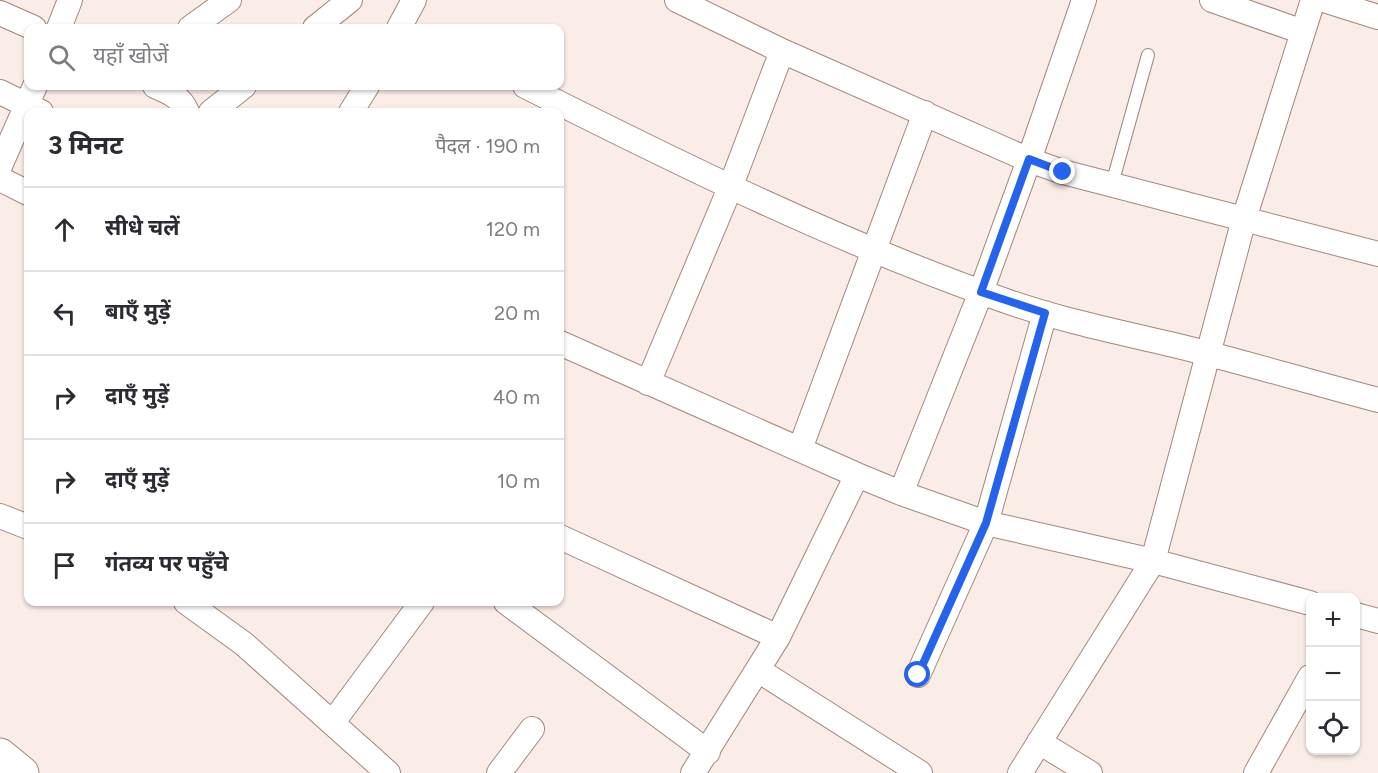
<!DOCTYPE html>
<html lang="hi">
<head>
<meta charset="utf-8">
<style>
  :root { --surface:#fff; --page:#f2f2f3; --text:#2b2b33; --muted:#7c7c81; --line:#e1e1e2 }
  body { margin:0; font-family:Figtree,"Noto Sans Devanagari",sans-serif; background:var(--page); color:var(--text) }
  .controls { position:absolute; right:18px; bottom:18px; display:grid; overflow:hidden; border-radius:12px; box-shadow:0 2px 4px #0004 }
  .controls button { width:54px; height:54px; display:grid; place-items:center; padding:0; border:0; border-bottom:2px solid var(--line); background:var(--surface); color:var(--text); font:30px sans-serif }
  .stop { position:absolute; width:18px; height:18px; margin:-14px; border:4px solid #2563eb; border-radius:50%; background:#fff }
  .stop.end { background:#2563eb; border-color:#fff; box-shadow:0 2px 6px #0008 }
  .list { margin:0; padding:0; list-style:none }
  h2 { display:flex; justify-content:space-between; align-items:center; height:78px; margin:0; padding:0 24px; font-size:26px }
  h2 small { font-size:20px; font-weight:400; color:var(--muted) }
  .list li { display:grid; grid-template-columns:39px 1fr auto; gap:18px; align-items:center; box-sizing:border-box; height:84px; padding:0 24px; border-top:2px solid var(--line) }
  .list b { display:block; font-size:22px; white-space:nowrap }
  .list em { font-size:20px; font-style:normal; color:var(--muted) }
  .icon { flex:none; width:33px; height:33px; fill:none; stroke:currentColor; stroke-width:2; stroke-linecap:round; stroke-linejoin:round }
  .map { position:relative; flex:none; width:1378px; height:773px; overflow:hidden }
  .search { position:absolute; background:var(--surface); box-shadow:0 2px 4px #0004; left:24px; top:24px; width:540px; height:66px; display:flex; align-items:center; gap:15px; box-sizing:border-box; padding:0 21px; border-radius:12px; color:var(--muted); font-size:22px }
  .panel { position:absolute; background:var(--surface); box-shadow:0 2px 4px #0004; left:24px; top:108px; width:540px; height:498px; border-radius:12px }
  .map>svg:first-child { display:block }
</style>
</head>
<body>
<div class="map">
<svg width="1378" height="773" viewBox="0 0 1378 773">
  <rect width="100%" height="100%" fill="#faece7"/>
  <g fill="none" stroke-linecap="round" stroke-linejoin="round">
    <g stroke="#a58679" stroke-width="14">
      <path id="service" d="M1112 184 1148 55"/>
    </g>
    <g stroke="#a58679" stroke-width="26">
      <path id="minor" d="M677 0 782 51 1029 160 1063 172 1378 254
        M1212 0 1303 32
        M1324 0 1378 17
        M0 13 34 28
        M59 28 70 0
        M190 28 229 0
        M315 28 350 0
        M399 28 414 0
        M155 86C169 92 181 97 187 112
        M525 86C682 165 840 243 1006 301 1060 320 1118 332 1174 345 1243 362 1310 382 1378 400
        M0 92 41 112
        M211 112 244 86
        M351 112 367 86
        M0 166 35 86
        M0 179 28 193
        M560 343 857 475 901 493 986 523 1153 561 1310 603
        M648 383 730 188 782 51
        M800 449 925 113
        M901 493 981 292 1029 160 1084 0
        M0 516 28 527
        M560 537 778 637
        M186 602 244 644 388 773
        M506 602 708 752
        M1356 615 1378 621
        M758 670 920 773
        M918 675 986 523 1045 313
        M333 722 422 602
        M1039 742 1090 773
        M499 773 532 729
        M693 773 778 637 857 475
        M1020 773 1153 561 1244 219 1313 0
        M1256 773 1310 677"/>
    </g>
    <g stroke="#a58679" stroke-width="35">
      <path id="secondary" d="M0 755 22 773"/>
    </g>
    <use href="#service" stroke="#fff" stroke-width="12"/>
    <use href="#minor" stroke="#fff" stroke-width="24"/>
    <use href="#secondary" stroke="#fff" stroke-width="33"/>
  </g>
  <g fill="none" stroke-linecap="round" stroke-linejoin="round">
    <path stroke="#2563eb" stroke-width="8" d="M918 675 986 523 1045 313 981 292 1029 159 1063 172"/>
  </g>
</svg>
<div class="controls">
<button>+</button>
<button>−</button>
<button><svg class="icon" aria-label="locate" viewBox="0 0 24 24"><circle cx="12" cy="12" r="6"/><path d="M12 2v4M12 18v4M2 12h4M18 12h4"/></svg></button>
</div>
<div class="stop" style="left:918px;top:675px"></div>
<div class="stop end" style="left:1063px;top:172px"></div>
<div class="search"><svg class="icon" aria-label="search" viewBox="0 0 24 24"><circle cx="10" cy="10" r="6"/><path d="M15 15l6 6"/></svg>यहाँ खोजें</div>
<section class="panel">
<h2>3 मिनट<small>पैदल · 190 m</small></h2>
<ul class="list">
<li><svg class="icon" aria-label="ahead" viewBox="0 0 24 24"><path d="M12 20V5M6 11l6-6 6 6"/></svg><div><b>सीधे चलें</b></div><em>120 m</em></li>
<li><svg class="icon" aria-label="left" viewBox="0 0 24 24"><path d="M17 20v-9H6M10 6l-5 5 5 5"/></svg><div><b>बाएँ मुड़ें</b></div><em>20 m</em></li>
<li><svg class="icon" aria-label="right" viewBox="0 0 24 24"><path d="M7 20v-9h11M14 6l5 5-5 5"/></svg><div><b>दाएँ मुड़ें</b></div><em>40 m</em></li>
<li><svg class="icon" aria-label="right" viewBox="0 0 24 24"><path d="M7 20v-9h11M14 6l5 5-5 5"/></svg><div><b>दाएँ मुड़ें</b></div><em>10 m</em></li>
<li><svg class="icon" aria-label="arrive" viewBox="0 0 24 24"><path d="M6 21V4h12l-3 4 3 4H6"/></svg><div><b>गंतव्य पर पहुँचे</b></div></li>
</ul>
</section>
</div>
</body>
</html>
